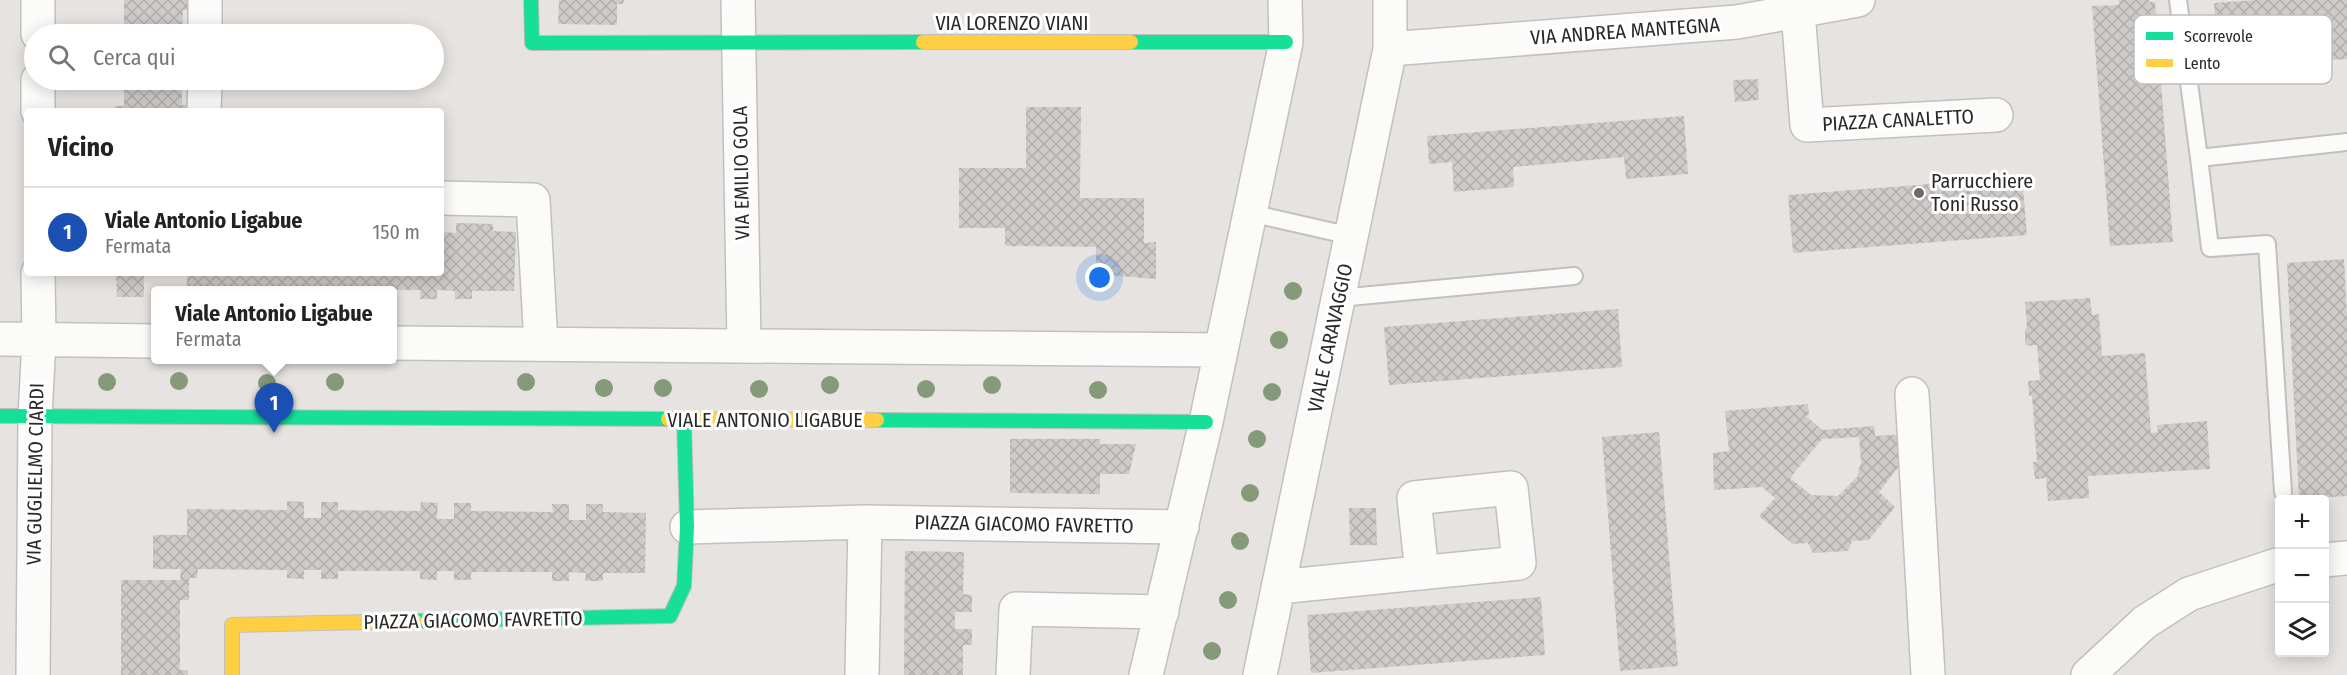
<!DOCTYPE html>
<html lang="it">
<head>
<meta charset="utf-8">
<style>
  :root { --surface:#fff; --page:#f6f6f6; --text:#222; --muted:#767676; --line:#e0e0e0; --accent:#0b8043 }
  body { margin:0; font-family:"Fira Sans Condensed",sans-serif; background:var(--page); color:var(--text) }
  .controls { position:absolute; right:18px; bottom:18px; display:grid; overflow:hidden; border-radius:6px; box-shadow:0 3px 15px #0003 }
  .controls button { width:54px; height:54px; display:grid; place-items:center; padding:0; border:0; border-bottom:2px solid var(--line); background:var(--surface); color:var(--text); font:30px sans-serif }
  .you { position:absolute; left:1100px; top:278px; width:21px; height:21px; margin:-15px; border:4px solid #fff; border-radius:50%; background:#1a73e8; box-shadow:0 0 0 9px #1a73e833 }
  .badge { display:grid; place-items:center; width:39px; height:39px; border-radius:50%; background:var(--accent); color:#fff; font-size:20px; font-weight:700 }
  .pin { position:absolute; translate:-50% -50px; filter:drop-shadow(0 2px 3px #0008) }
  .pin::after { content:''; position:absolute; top:32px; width:21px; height:18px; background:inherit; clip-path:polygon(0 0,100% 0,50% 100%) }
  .popup { position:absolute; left:151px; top:286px; width:246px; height:78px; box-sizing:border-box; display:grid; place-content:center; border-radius:6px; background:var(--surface); filter:drop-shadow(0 2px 4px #0005); font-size:20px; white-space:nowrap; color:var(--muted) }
  .popup b { font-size:22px; color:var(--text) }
  .popup::after { content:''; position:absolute; left:50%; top:100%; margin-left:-12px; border:12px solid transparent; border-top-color:var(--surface) }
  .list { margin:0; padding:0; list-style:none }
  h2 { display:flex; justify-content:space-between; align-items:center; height:78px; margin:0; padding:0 24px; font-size:26px }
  h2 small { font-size:20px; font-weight:400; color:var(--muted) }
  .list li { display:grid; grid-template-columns:39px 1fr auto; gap:18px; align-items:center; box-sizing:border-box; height:90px; padding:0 24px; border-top:2px solid var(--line) }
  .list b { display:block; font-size:22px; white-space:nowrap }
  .list p { margin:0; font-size:20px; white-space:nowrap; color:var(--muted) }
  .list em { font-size:20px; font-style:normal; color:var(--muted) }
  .icon { flex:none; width:33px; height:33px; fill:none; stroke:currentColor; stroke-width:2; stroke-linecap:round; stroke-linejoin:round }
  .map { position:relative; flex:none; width:2347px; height:675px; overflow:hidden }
  .search { position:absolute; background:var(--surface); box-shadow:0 3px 15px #0003; left:24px; top:24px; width:420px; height:66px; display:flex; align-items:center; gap:15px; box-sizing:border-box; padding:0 21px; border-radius:33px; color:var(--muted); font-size:22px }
  .panel { position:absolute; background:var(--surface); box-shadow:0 3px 15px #0003; left:24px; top:108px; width:420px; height:168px; border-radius:6px }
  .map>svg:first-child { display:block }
</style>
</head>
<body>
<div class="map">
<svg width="2347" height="675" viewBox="0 0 2347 675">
  <defs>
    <pattern id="building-cross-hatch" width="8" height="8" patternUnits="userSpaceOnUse" patternTransform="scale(1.5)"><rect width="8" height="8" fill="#cecbc9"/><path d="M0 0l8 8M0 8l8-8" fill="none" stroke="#b1aead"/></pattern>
  </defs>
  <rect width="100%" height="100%" fill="#e7e3e0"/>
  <path fill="url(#building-cross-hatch)" fill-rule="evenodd" d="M124 0H190V10H183L182 34H124Z
    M559 0H624L623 4H617V25L558 24Z
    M2119 0H2149V2H2155L2173 242 2110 246 2092 6 2119 5Z
    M2256 0H2347V59L2257 65V59L2218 61 2214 3Z
    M1758 79 1759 100 1735 102 1733 80Z
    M115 80H190L189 90 182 89V105H190V111H115V106H124V87H115Z
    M1026 107H1081L1080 198H1144V243L1156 242V279L1096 274V247L1005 246V228H959V168H1026Z
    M1684 116 1688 174 1626 179 1624 157 1513 167 1514 187 1454 192 1452 162 1429 164 1427 136Z
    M2022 177 2027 235 1793 253 1788 195Z
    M456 223 493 224V231L516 232 514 291H472V299H455V291L437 290V299H420V290L204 288V290H187V273H441V232L456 233Z
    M2344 259 2347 317V496L2299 499 2287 263Z
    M116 273H144V297H117Z
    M2090 298 2092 315 2099 314 2102 356 2145 353 2151 433 2158 432 2157 425 2207 421 2210 469 2088 476 2089 498 2048 501 2046 478 2035 479 2033 462H2037L2032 396H2029L2028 381 2040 380 2037 345 2028 346 2025 344V330L2027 327 2025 302Z
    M1618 309 1622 367 1389 385 1384 327Z
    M1808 404 1809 414 1806 416 1822 430 1874 426 1875 436 1909 434 1900 465 1879 492 1895 507 1869 540 1852 541 1848 551 1813 553 1808 543 1793 544 1759 516 1775 498 1762 487 1714 490 1713 453 1729 451 1725 411ZM1859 437 1861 462 1857 477 1838 496 1811 495 1790 478 1822 439Z
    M1659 432 1678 666 1620 671 1602 437Z
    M1010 439H1100V444H1136L1129 474H1100V494L1010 493Z
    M287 501 304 502V518H321V502H338V510L420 511 421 502 438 503 437 519H454V503H471V511L553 512 552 504H569V520H586V504H603V512L646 513 645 573H603V581H585L586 573 569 572V581H552V572H471V580H454V571H437V580L420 579V571H338V579H321V570H304V579L287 578V570L198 569 197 578H189V600H180V670H188V675H121V580H180L181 569H153V535H187V509L287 510Z
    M1349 508H1376L1377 545H1350Z
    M905 551 964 552 963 594 972 595V612H955V629H972V645H963V675H904Z
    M1541 597 1545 655 1311 673 1307 615Z"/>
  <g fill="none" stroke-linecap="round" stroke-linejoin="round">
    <g stroke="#c1c0c0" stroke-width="20">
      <path id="lane" d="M2178 0 2199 158 2347 142
        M2199 158 2210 248 2267 244 2283 492
        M1250 213 1351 236
        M1339 298 1574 276"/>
    </g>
    <g stroke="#c1c0c0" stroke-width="36">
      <path id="street" d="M38 0V34
        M738 0 744 345
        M1798 12 1807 125 1996 115
        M205 34V0
        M1390 49 1737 22 1858 0
        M38 80V111
        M204 111 205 80
        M441 198 533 200 541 344
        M0 339 156 341
        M392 343 1221 350
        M1912 394 1928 675
        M865 522 1182 527
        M687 527 865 522 862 675
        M2324 560 2347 558
        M1278 587 1519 563 1511 488 1414 498 1422 573
        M33 675 35 417 39 340 38 273
        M1013 675 1016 609 1162 612
        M1146 675 1206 422 1286 42 1285 0
        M1260 675 1390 49V0
        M2088 675 2145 622 2189 594 2280 564"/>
    </g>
    <g stroke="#c1c0c0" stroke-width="16">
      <path id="fast" d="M531 0 532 43 923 42
        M1131 42H1286
        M0 416 668 419
        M877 420 1206 422
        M415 621 670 616 684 586 687 527 684 420"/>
    </g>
    <g stroke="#c1c0c0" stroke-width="16">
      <path id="slow" d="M923 42H1131
        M668 419 877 420
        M232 675V625L415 621"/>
    </g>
    <use href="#lane" stroke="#fbfbfa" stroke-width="16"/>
    <use href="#street" stroke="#fbfbfa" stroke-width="33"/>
    <use href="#fast" stroke="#16e098" stroke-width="14"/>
    <use href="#slow" stroke="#ffcf43" stroke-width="14"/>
  </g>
  <g fill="#859a78">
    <circle cx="1293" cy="291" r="9"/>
    <circle cx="1279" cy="340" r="9"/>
    <circle cx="179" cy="381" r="9"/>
    <circle cx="107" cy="382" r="9"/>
    <circle cx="335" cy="382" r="9"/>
    <circle cx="526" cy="382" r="9"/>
    <circle cx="267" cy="383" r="9"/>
    <circle cx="830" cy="385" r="9"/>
    <circle cx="992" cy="385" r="9"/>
    <circle cx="604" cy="388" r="9"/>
    <circle cx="663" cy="388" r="9"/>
    <circle cx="759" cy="389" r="9"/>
    <circle cx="926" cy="389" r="9"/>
    <circle cx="1098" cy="390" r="9"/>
    <circle cx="1272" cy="392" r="9"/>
    <circle cx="1257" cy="439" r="9"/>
    <circle cx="1250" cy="493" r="9"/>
    <circle cx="1240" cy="541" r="9"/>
    <circle cx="1228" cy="600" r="9"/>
    <circle cx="1212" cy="651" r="9"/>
  </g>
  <circle fill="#6c6a69" stroke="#fff" stroke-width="2" cx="1919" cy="193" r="6"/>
  <g text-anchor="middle" stroke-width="6" stroke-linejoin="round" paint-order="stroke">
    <g font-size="20" fill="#292929" stroke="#fff">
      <text x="1012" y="30">VIA LORENZO VIANI</text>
      <text transform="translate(1625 31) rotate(-4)" y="7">VIA ANDREA MANTEGNA</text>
      <text transform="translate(1898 120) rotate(-3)" y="7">PIAZZA CANALETTO</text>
      <text transform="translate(741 173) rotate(-91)" y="7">VIA EMILIO GOLA</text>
      <text transform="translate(1330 338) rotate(-78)" y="7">VIALE CARAVAGGIO</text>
      <text x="765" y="427">VIALE ANTONIO LIGABUE</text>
      <text transform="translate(35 474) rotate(-89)" y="7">VIA GUGLIELMO CIARDI</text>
      <text transform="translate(1024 524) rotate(1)" y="7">PIAZZA GIACOMO FAVRETTO</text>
      <text transform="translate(473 620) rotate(-1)" y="7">PIAZZA GIACOMO FAVRETTO</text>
    </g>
    <g font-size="20" fill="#292929" stroke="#fff" text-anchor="start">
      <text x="1931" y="188">Parrucchiere<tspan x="1931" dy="23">Toni Russo</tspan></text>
    </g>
  </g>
  <rect x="2134" y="15" width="198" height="69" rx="9" fill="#fff" stroke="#bfbfbf" stroke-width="1.5"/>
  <rect x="2146" y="32" width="27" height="8" fill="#16e098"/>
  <rect x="2146" y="59" width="27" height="8" fill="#ffcf43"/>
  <g font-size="16" fill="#292929">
    <text x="2184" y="42">Scorrevole</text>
    <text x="2184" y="69">Lento</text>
  </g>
</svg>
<div class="controls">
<button>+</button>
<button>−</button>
<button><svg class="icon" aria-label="layers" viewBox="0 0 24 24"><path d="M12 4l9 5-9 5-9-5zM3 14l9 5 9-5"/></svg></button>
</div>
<div class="you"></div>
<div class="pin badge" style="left:274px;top:433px;background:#1a4fb4">1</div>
<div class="popup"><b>Viale Antonio Ligabue</b>Fermata</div>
<div class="search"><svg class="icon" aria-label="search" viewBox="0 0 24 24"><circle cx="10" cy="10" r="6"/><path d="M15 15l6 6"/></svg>Cerca qui</div>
<section class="panel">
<h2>Vicino<small></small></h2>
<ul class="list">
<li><span class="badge" style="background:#1a4fb4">1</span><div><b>Viale Antonio Ligabue</b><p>Fermata</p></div><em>150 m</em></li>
</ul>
</section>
</div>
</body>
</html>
